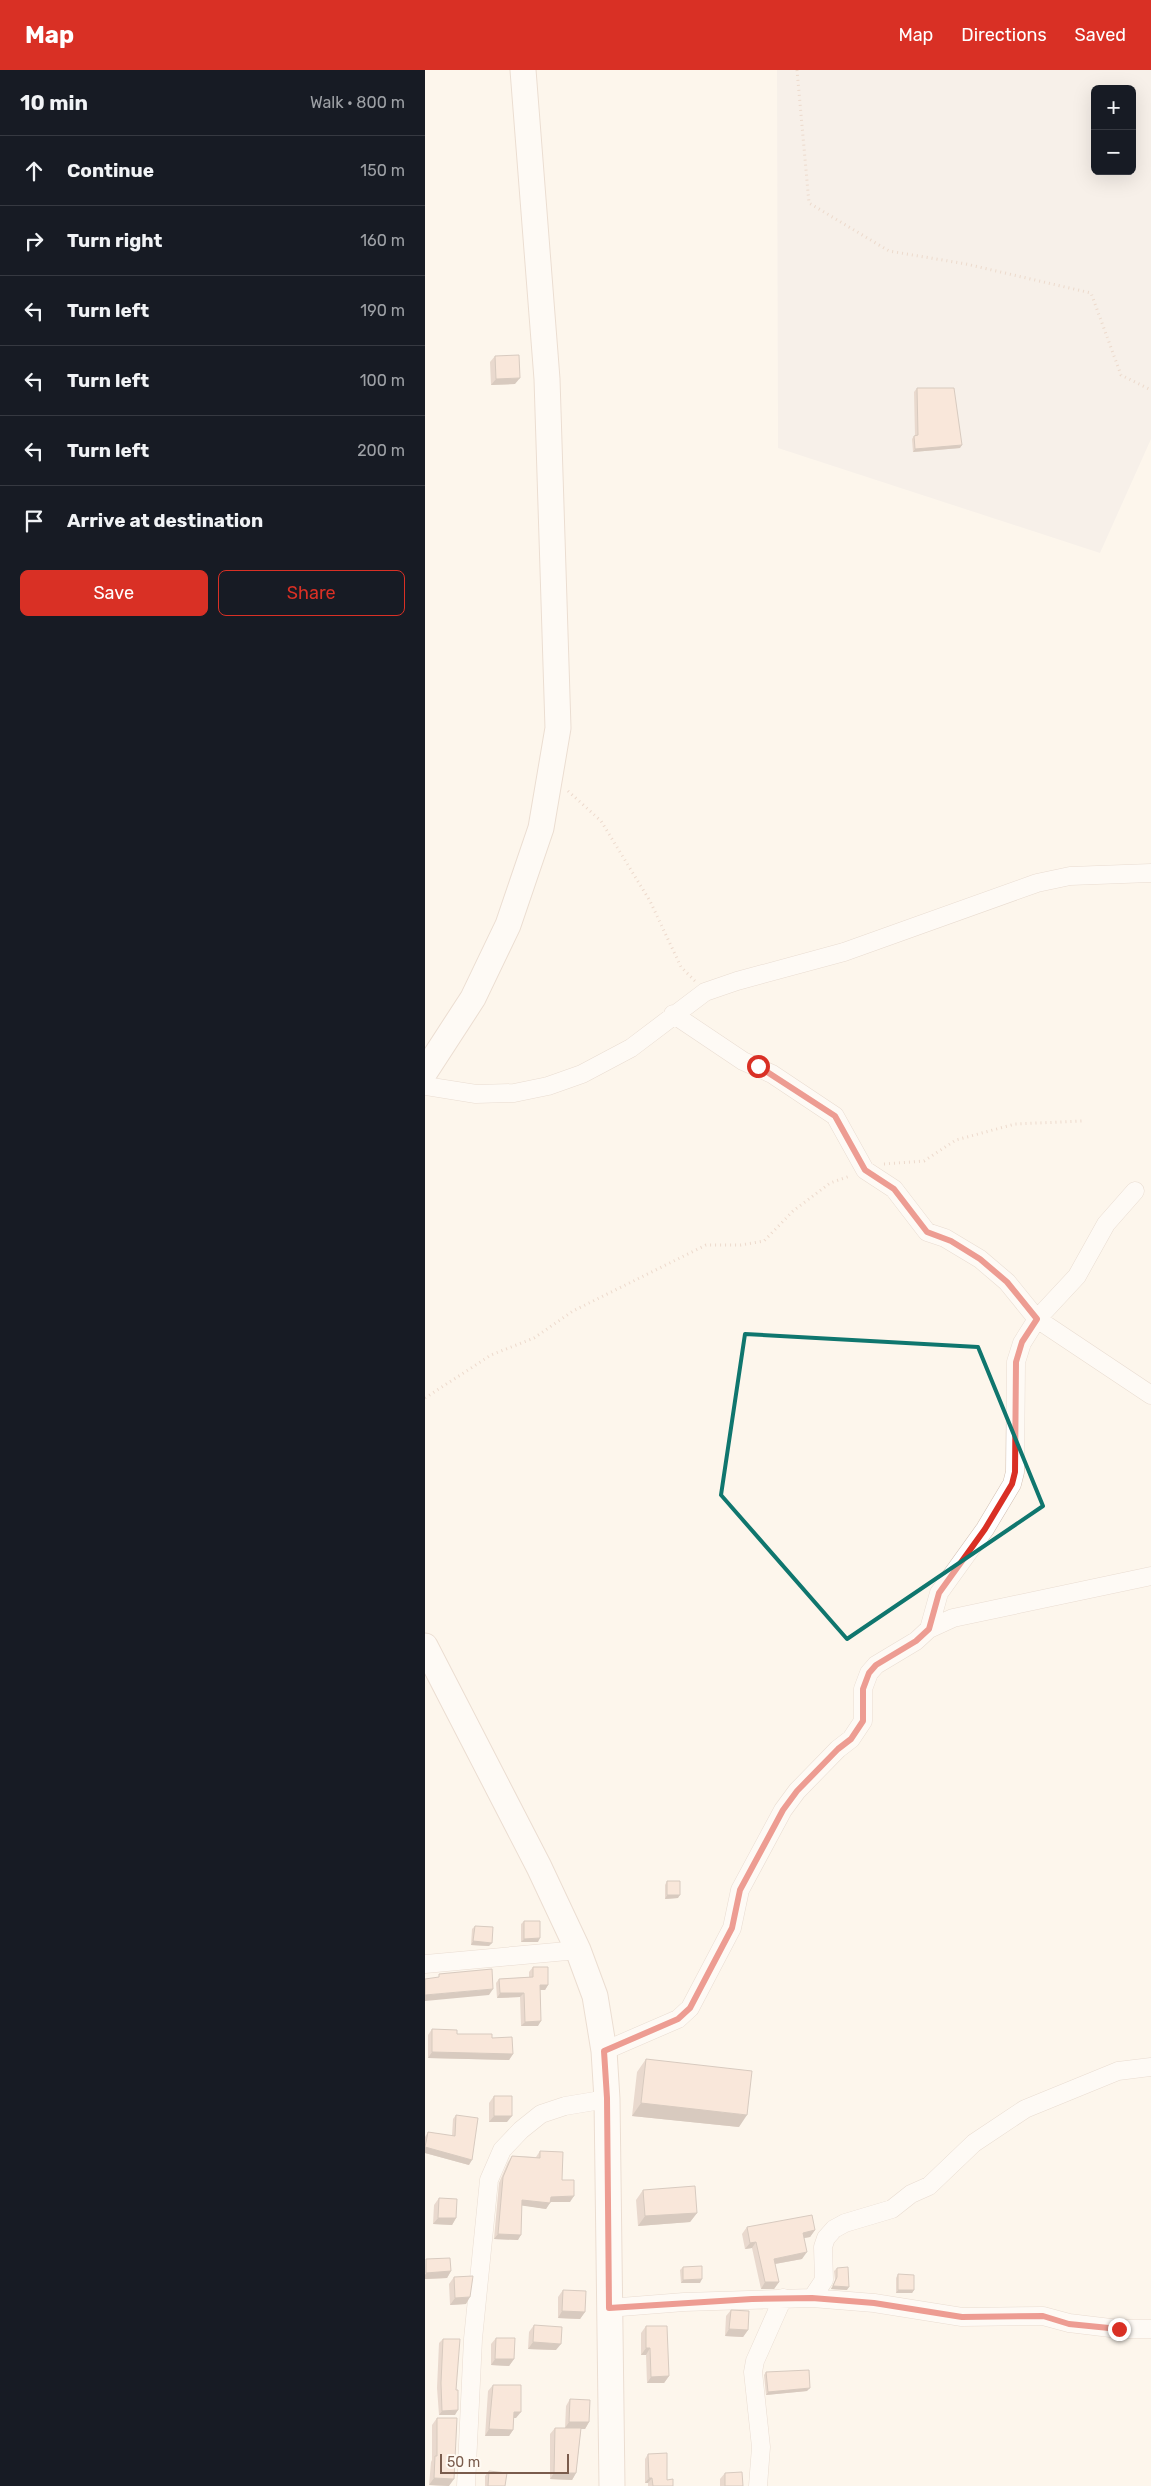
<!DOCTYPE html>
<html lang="en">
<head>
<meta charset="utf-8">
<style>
  :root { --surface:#171b24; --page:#242831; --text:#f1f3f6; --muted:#9ea1a6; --line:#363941; --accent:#d93025 }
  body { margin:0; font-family:Rubik,sans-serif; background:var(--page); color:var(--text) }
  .controls { position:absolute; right:15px; top:15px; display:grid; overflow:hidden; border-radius:8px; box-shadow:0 5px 20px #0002 }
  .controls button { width:45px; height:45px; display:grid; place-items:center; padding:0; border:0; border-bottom:1px solid var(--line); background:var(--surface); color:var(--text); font:25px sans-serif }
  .scale { position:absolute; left:15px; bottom:12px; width:129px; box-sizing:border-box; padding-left:5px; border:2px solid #7a5c4d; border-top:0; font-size:14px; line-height:18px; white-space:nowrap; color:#7a5c4d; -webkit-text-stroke:4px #fffaf3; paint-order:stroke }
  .stop { position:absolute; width:15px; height:15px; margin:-11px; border:4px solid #d93025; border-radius:50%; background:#fff }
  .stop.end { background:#d93025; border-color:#fff; box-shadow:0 1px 5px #0008 }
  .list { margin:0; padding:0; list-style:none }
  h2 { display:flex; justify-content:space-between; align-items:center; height:65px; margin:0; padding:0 20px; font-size:21px }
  h2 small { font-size:16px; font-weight:400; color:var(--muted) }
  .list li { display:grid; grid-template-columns:32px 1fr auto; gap:15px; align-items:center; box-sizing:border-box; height:70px; padding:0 20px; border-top:1px solid var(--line) }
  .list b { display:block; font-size:19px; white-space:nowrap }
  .list em { font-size:16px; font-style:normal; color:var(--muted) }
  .actions { display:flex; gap:10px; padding:15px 20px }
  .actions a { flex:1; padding:11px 0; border:1px solid var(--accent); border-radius:8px; text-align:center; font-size:18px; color:var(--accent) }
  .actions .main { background:var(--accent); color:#fff }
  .icon { flex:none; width:28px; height:28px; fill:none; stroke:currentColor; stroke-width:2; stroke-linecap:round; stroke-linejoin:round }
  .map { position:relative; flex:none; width:726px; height:2416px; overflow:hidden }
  header { display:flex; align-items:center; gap:30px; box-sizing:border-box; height:70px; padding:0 25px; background:var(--accent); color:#fff }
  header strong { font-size:24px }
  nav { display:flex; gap:28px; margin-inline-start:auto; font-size:18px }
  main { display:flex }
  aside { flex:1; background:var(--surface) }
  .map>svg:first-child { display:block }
</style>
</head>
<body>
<header>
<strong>Map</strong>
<nav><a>Map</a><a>Directions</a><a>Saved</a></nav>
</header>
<main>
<aside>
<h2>10 min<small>Walk · 800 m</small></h2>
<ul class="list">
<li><svg class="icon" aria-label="ahead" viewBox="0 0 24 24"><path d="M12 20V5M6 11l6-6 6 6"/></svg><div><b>Continue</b></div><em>150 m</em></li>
<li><svg class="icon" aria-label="right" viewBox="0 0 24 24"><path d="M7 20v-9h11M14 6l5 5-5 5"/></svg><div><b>Turn right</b></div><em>160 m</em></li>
<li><svg class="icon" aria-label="left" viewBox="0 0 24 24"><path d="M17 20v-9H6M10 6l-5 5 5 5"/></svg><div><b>Turn left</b></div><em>190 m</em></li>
<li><svg class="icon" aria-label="left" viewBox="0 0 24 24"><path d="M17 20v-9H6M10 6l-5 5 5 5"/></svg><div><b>Turn left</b></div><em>100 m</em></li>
<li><svg class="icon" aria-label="left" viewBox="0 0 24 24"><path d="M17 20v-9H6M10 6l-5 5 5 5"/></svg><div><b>Turn left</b></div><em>200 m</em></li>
<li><svg class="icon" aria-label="arrive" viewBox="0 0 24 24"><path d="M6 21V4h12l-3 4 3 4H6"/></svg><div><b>Arrive at destination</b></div></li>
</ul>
<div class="actions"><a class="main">Save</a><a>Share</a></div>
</aside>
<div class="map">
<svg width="726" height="2416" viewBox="0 0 726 2416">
  <rect width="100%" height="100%" fill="#fdf6ec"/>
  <path fill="#efe9e4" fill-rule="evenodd" d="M352 0H726V369L675 483 353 378ZM670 19H707V101H670Z"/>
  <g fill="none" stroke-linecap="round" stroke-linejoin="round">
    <g stroke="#d1beb0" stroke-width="19">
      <path id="minor" d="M248 944 318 991 347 1004 410 1046 440 1100 469 1119 502 1162 520 1168 555 1189 582 1212 612 1249 726 1325
        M0 1016 51 1024 89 1023 123 1016 157 1004 206 978 280 922 312 911 419 882 612 813 645 806 726 803
        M504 1559 528 1548 726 1506
        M0 1894 153 1880
        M179 1981 253 1949 265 1938 307 1858 315 1820 358 1740 372 1721 413 1679 426 1669 438 1651V1619L444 1603 451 1595 491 1571 504 1559 514 1523 560 1459 587 1414 590 1402 591 1292 597 1273 612 1249 652 1206 681 1154 710 1121
        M387 2228 399 2210 398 2177 401 2168 409 2159 420 2153 467 2139 486 2124 504 2116 549 2073 600 2039 693 2001 726 1997
        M183 2238 259 2232 387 2228 449 2233 537 2247 618 2246 644 2253 694 2259H726
        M41 2416 48 2269 64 2110 77 2080 96 2060 116 2044 140 2036 182 2029
        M333 2416 336 2377 328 2302 330 2291 358 2228"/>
    </g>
    <g stroke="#d6c0b0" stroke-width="27">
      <path id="secondary" d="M0 1002 48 928 83 855 116 758 133 658 122 309 98 0
        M0 1576 114 1797 153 1880 170 1926 179 1981 182 2029 187 2416"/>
    </g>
    <path stroke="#d9b8a5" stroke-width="3" stroke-dasharray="1 4" stroke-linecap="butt" d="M372 0 384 133 464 181 541 194 666 223 696 305 726 320
      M143 721 176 751 225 831 256 897 270 911
      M459 1094 499 1091 531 1070 590 1054 658 1051
      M0 1328 66 1285 109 1268 148 1241 281 1175H316L339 1171 368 1141 405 1113 425 1106"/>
    <use href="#minor" stroke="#fff" stroke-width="18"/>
    <use href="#secondary" stroke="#fff" stroke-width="25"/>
  </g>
  <path fill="#d1b7a8" d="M70 286 90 314 66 315 65 292Z
    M492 318 535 378 488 382 487 369 489 366H490L489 322Z
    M242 1811 253 1828 240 1829V1815Z
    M99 1851 113 1872H96V1854Z
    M50 1856 64 1876 46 1875 47 1859Z
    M108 1897 123 1915 120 1920H115L113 1956H96L95 1927 72 1928 71 1913 74 1909 104 1907V1902Z
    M7 1959 32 1964 67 1968 88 1984 84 1990 3 1988V1965Z
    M221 1989 314 2057 207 2046 212 2002Z
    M69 2026 82 2052H64V2033Z
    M31 2045 44 2095 0 2083V2067L3 2062 27 2066 28 2049Z
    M115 2081 137 2110 145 2132H125L121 2139 97 2135 93 2170 69 2169 74 2113 83 2092 87 2086 111 2087Z
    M218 2120 272 2143 265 2152 213 2156 211 2130Z
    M14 2128 31 2148 27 2155 8 2154 9 2135Z
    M322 2157 390 2160 385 2167 379 2168 377 2189 350 2194 354 2212 349 2219H336L327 2178 320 2179 317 2164Z
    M1 2189 26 2201 22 2208 0 2209Z
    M258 2197 275 2213H256L255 2200Z
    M412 2198 422 2220 406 2219 410 2210 409 2201Z
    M473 2204 489 2220 487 2223H471V2208Z
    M29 2207 41 2234 25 2235 24 2214Z
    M138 2220 160 2242 155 2249 133 2248V2227Z
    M306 2240 323 2260 318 2267 300 2266 301 2246Z
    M109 2255 131 2280 103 2279 104 2262Z
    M221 2256 244 2306 239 2313H222L221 2285H216V2263Z
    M71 2268 89 2289 84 2296 66 2295V2274Z
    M18 2269 30 2345H14L12 2318 14 2273Z
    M341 2302 382 2321 341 2325 339 2305Z
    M68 2315 91 2348H89L88 2360 84 2366H60L63 2321Z
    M145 2329 164 2352 160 2359H156L151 2403 147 2410 125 2409V2364L130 2358H140L141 2336Z
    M12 2348 24 2416 4 2415 6 2392 7 2390V2355Z
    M223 2384 242 2410 248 2416H223V2413H220V2389Z
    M64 2401 80 2416H60V2406Z
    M300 2403 318 2416H295V2409Z"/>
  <path fill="#aa9588" d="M95 308 90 314 66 315 71 309Z
    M537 375 535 378 488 382 490 379Z
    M242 1825H255L253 1828 240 1829Z
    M115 1868 113 1872H96L99 1869Z
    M48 1871 67 1873 64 1876 46 1875Z
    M115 1915H123L120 1920H111Z
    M68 1919 64 1925 0 1931V1925Z
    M75 1923H99L95 1927 72 1928Z
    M116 1951 113 1956H96L100 1952Z
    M7 1982 88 1984 84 1990 3 1988Z
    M216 2033 322 2045 314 2057 207 2046Z
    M69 2046H87L82 2052H64Z
    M0 2077 47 2090 44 2095 0 2083Z
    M149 2126 145 2132H122L126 2127Z
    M97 2130 125 2133 121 2139 93 2135Z
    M272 2143 265 2152 213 2156 220 2146Z
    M13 2148H31L27 2155 8 2154Z
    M390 2160 385 2167 373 2169 378 2163Z
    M73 2164 96 2165 93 2170 69 2169Z
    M331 2172 327 2178 320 2179 325 2173Z
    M382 2182 377 2189 344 2195 349 2189Z
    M26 2201 22 2208 0 2209V2205L1 2203Z
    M277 2209 275 2213H256L258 2210Z
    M340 2212H354L349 2219H336Z
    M408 2216 424 2217 422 2220 406 2219Z
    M473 2220H489L487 2223H471Z
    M45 2227 41 2234 25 2235 30 2228Z
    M137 2241 160 2242 155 2249 133 2248Z
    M304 2259 323 2260 318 2267 300 2266Z
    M108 2272 136 2274 131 2280 103 2279Z
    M221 2278H225L221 2285H216Z
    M70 2289H89L84 2296 66 2295Z
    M244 2306 239 2313H222L226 2307Z
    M385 2318 382 2321 341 2325 343 2322Z
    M33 2340 30 2345H14L17 2341Z
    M89 2342H96L91 2348H85Z
    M144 2352H164L160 2359 140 2358Z
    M64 2359 88 2360 84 2366H60Z
    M129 2403H151L147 2410 125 2409Z
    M9 2408 29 2409 24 2416 4 2415Z
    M224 2408H227L223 2413H220Z"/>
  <path fill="#f3d5c3" stroke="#aa9588" d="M94 285 95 308 71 309 70 286Z
    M492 318H529L537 375 490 379 489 366 493 365Z
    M242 1811H255V1825H242Z
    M99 1851H115V1868L99 1869Z
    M50 1856 68 1857 67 1873 48 1871Z
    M108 1897H123V1915H115L116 1951 100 1952 99 1923H75L74 1909 108 1907Z
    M67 1899 68 1919 0 1925V1909L14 1907V1904Z
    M7 1959 32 1960V1964H67V1968L87 1967 88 1984 7 1982Z
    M221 1989 327 2001 322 2045 216 2033Z
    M69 2026H87V2046H69Z
    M31 2045 53 2048 47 2090 0 2077 3 2062 30 2066Z
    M115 2081 138 2082 137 2110H149V2126L126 2127 125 2133 97 2130 96 2165 73 2164 78 2107 87 2086 115 2088Z
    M270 2116 272 2143 220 2146 218 2120Z
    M14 2128 32 2129 31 2148H13Z
    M387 2145 390 2160 378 2163 382 2182 349 2189 354 2212H340L331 2172 325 2173 322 2157Z
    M25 2188 26 2201 1 2203V2189Z
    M277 2196V2209L258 2210V2197Z
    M423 2197 424 2217 408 2216 412 2207V2198Z
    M473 2204 489 2205V2220H473Z
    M48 2206 45 2227 30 2228 29 2207Z
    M138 2220 161 2221 160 2242 137 2241Z
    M306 2240 324 2241 323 2260 304 2259Z
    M109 2255 137 2257 136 2274 108 2272Z
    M221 2256H242L244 2306 226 2307 225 2278H221Z
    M71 2268H90L89 2289H70Z
    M18 2269H35L31 2320H33V2340L17 2341 16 2313Z
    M384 2300 385 2318 343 2322 341 2302Z
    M68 2315H96V2342H89L88 2360 64 2359Z
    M145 2329 165 2330 164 2352H144Z
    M12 2348H32L29 2409 9 2408 10 2386H12Z
    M130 2358H156L151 2403H129Z
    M242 2383V2410L248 2409V2416H228L227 2408H224L223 2384Z
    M64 2401 82 2403 80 2416H63Z
    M317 2402 318 2416H300V2403Z"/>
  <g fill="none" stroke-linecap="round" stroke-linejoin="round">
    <path stroke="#d93025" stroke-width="6" d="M333 996 410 1046 440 1100 469 1119 502 1162 526 1171 555 1189 582 1212 612 1249 597 1272 591 1292 590 1402 587 1414 560 1459 514 1523 504 1559 491 1571 451 1595 444 1603 438 1619V1651L426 1669 413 1679 372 1721 358 1740 315 1820 307 1858 265 1938 253 1949 179 1981 182 2028 184 2238 327 2229 387 2228 449 2233 537 2247 618 2246 644 2254 694 2259"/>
  </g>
  <path d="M0 0H726V2416H0ZM320 1264 553 1277 618 1436 422 1569 296 1425Z" fill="#fdf6ec" fill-opacity=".55" fill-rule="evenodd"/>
  <path fill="none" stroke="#0f766e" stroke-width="4" stroke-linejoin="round" d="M320 1264 553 1277 618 1436 422 1569 296 1425Z"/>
</svg>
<div class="controls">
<button>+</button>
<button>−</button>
</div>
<div class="scale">50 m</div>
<div class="stop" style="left:333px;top:996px"></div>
<div class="stop end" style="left:694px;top:2259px"></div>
</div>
</main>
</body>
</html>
